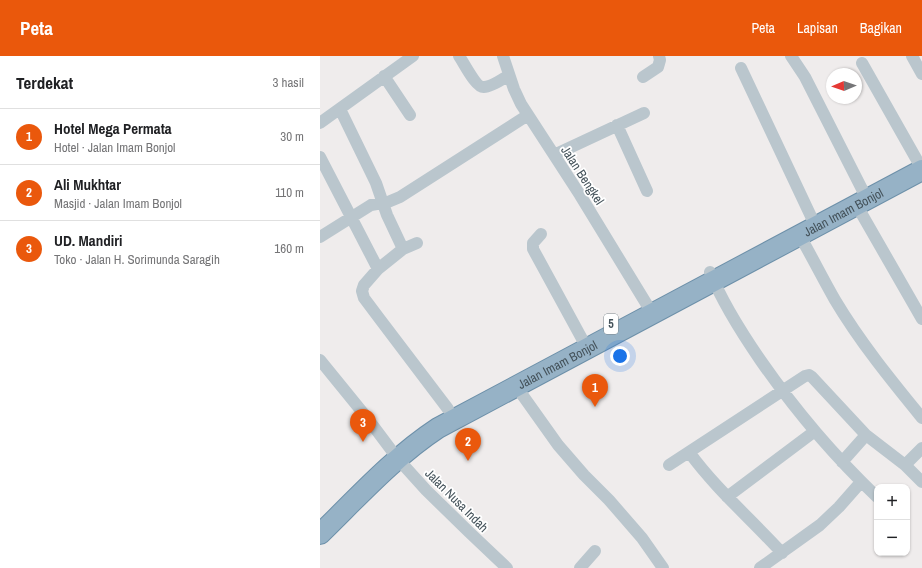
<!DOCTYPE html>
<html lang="id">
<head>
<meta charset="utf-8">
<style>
  :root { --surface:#fff; --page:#f2f2f2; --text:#202124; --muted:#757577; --line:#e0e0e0; --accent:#ea580c }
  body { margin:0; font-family:"Archivo Narrow",sans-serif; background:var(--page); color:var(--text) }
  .controls { position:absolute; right:12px; bottom:12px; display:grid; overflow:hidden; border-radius:8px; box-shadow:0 1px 3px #0004 }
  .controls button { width:36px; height:36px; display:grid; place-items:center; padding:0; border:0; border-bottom:1px solid var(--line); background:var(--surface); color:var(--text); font:20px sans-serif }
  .compass { position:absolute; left:506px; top:12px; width:36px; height:36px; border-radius:50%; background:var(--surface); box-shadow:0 1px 3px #0004; rotate:268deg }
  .you { position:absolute; left:300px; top:300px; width:14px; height:14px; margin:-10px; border:3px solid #fff; border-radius:50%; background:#1a73e8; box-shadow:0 0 0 6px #1a73e833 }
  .badge { display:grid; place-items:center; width:26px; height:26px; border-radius:50%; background:var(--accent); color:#fff; font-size:13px; font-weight:700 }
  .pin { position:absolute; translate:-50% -33px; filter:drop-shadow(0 1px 2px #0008) }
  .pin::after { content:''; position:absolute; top:21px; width:14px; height:12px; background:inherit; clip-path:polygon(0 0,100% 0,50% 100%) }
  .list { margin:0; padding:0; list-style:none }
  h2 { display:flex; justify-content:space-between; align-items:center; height:52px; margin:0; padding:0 16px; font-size:17px }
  h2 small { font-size:13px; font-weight:400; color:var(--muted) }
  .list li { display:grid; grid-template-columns:26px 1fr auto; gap:12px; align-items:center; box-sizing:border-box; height:56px; padding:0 16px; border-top:1px solid var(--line) }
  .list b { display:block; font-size:15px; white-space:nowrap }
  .list p { margin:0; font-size:13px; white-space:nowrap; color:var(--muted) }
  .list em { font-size:13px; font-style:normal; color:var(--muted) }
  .map { position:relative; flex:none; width:602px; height:512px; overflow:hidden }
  header { display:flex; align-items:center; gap:24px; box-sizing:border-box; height:56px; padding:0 20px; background:var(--accent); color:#fff }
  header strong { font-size:19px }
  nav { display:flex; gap:22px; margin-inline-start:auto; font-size:14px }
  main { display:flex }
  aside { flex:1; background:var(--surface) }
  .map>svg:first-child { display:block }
</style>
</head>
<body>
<header>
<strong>Peta</strong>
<nav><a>Peta</a><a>Lapisan</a><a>Bagikan</a></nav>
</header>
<main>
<aside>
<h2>Terdekat<small>3 hasil</small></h2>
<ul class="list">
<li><span class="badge">1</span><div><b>Hotel Mega Permata</b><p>Hotel · Jalan Imam Bonjol</p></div><em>30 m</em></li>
<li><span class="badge">2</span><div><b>Ali Mukhtar</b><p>Masjid · Jalan Imam Bonjol</p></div><em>110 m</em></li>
<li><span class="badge">3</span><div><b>UD. Mandiri</b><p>Toko · Jalan H. Sorimunda Saragih</p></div><em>160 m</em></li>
</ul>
</aside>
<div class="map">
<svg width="602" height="512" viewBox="0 0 602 512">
  <rect width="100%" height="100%" fill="#efecec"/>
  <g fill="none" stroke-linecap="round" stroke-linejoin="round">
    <g stroke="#6d90a9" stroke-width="22">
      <g id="trunk">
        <path id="s1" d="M0 478C38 441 74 401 118 372L602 114"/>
      </g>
    </g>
    <path stroke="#bac6cd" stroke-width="12" d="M139 0C144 7 156 32 164 31 170 31 183 23 189 19
      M183 0 194 33 201 48 260 139 332 257
      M471 0 485 21 547 143
      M592 0 602 18
      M542 7 602 113
      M421 12 496 171
      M64 20 90 59
      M323 21 338 11 340 4 339 0
      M20 53 56 127 67 159 83 193
      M0 67 93 0
      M297 69 327 135
      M234 99 324 57
      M0 101 58 213
      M536 148 602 263
      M221 178 213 187V193L267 292
      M480 180C492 201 503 223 515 244 540 286 571 324 602 362
      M0 181 51 149 68 146 80 141 208 59
      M97 187 83 193 58 213 44 229 42 235 44 242 59 262 128 353
      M390 216C403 248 421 276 441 305 475 354 514 400 557 441
      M0 304 48 363 78 403 106 434 149 476 187 512
      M196 330 238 389 264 419 289 444 322 482 343 512
      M369 396C396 433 431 463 462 497
      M522 406 546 379
      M349 409 485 320 489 319 492 321 546 379 585 409 602 426
      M585 409 602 392
      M407 441 495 375
      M260 512 275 495
      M440 512 500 469 519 451 541 426"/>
    <use href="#trunk" stroke="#96b2c6" stroke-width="20"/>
  </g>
  <g text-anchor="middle" stroke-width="3.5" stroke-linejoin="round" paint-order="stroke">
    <rect fill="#fff" stroke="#7c868c" stroke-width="1" x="284" y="258" width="14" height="20" rx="3"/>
    <g font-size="12" font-weight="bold" fill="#44525a">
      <text x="291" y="272">5</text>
    </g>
    <g font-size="13" fill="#44525a" stroke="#fff">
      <text transform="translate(263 119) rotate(57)" y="5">Jalan Bengkel</text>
      <text dy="5" stroke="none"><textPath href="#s1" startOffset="618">Jalan Imam Bonjol</textPath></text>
      <text dy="5" stroke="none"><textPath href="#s1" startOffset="294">Jalan Imam Bonjol</textPath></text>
      <text transform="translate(137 444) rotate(45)" y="5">Jalan Nusa Indah</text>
    </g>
  </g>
</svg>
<div class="controls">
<button>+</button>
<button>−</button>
</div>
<svg class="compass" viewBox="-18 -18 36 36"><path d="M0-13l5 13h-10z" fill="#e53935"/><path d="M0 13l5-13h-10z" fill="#757577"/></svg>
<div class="you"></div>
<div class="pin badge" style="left:275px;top:351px">1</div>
<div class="pin badge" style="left:148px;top:405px">2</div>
<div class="pin badge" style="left:43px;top:386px">3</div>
</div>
</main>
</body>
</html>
